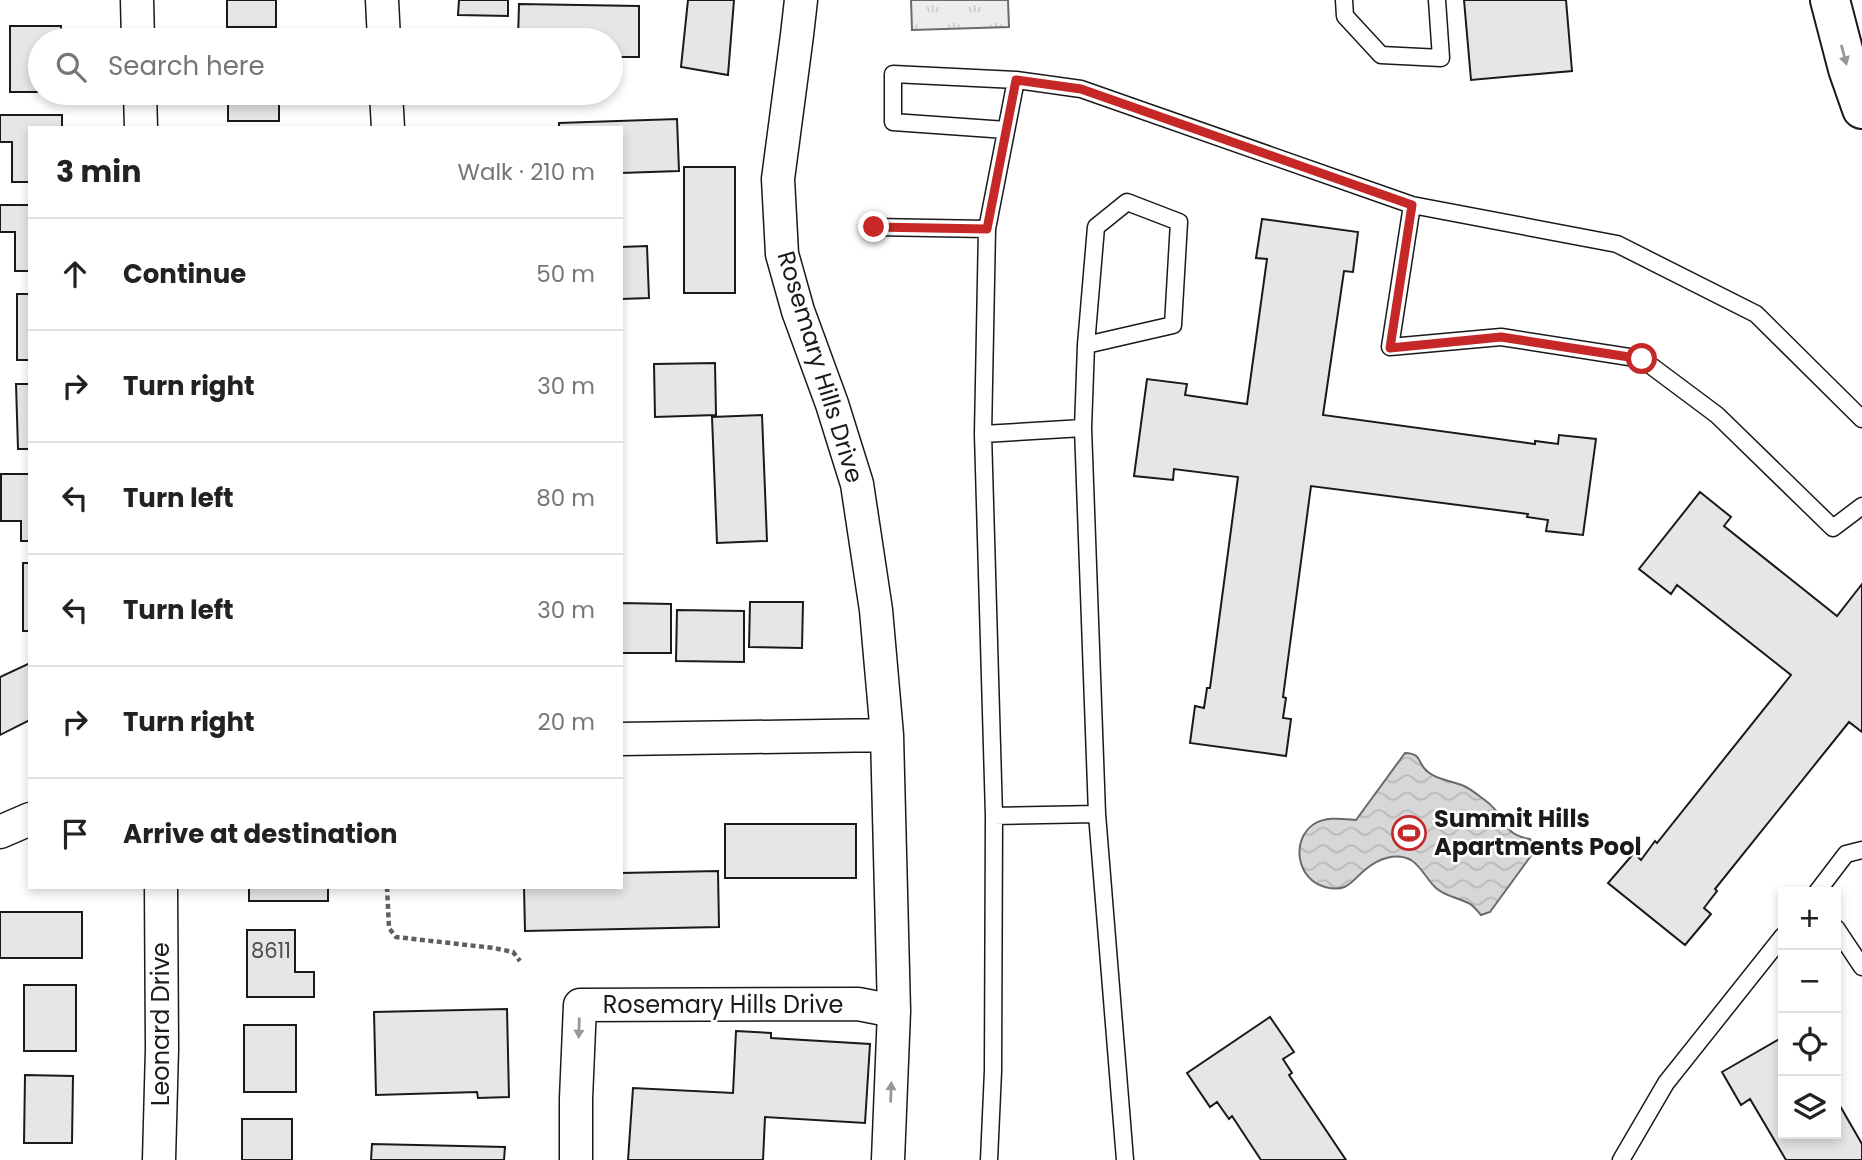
<!DOCTYPE html>
<html lang="en">
<head>
<meta charset="utf-8">
<style>
  :root { --surface:#fff; --page:#f2f2f2; --text:#222; --muted:#767676; --line:#e0e0e0 }
  body { margin:0; font-family:Poppins,sans-serif; background:var(--page); color:var(--text) }
  .controls { position:absolute; right:21px; bottom:21px; display:grid; overflow:hidden; border-radius:0px; box-shadow:0 4px 10px #0003 }
  .controls button { width:63px; height:63px; display:grid; place-items:center; padding:0; border:0; border-bottom:2px solid var(--line); background:var(--surface); color:var(--text); font:35px sans-serif }
  .stop { position:absolute; width:21px; height:21px; margin:-16px; border:5px solid #c62828; border-radius:50%; background:#fff }
  .stop.end { background:#c62828; border-color:#fff; box-shadow:0 2px 7px #0008 }
  .list { margin:0; padding:0; list-style:none }
  h2 { display:flex; justify-content:space-between; align-items:center; height:91px; margin:0; padding:0 28px; font-size:30px }
  h2 small { font-size:23px; font-weight:400; color:var(--muted) }
  .list li { display:grid; grid-template-columns:46px 1fr auto; gap:21px; align-items:center; box-sizing:border-box; height:112px; padding:0 28px; border-top:2px solid var(--line) }
  .list b { display:block; font-size:26px; white-space:nowrap }
  .list em { font-size:23px; font-style:normal; color:var(--muted) }
  .icon { flex:none; width:38px; height:38px; fill:none; stroke:currentColor; stroke-width:2; stroke-linecap:round; stroke-linejoin:round }
  .map { position:relative; flex:none; width:1862px; height:1160px; overflow:hidden }
  .search { position:absolute; background:var(--surface); box-shadow:0 4px 10px #0003; left:28px; top:28px; width:595px; height:77px; display:flex; align-items:center; gap:18px; box-sizing:border-box; padding:0 24px; border-radius:38px; color:var(--muted); font-size:26px }
  .panel { position:absolute; background:var(--surface); box-shadow:0 4px 10px #0003; left:28px; top:126px; width:595px; height:763px; border-radius:0px }
  .map>svg:first-child { display:block }
</style>
</head>
<body>
<div class="map">
<svg width="1862" height="1160" viewBox="0 0 1862 1160">
  <defs>
    <pattern id="park-tufts" width="24" height="20" patternUnits="userSpaceOnUse" patternTransform="scale(1.75)"><rect width="24" height="20" fill="#ededed"/><path d="M3 7l-1-3M5 7V3M7 7l1-3M15 17l-1-3M17 17v-4M19 17l1-3" fill="none" stroke="#cbcbcb"/></pattern>
    <pattern id="water-waves" width="16" height="10" patternUnits="userSpaceOnUse" patternTransform="scale(1.75)"><rect width="16" height="10" fill="#d7d7d7"/><path d="M0 5q4-4 8 0t8 0" fill="none" stroke="#b8b8b8"/></pattern>
  </defs>
  <rect width="100%" height="100%" fill="#fff"/>
  <path fill="url(#park-tufts)" stroke="#6a6a6a" stroke-width="2" d="M911 0H1008L1009 27 912 30Z"/>
  <path fill="url(#water-waves)" stroke="#6a6a6a" stroke-width="2" d="M1405 753C1424 754 1416 763 1428 772 1437 780 1453 781 1464 786 1471 789 1479 796 1486 801 1506 815 1500 834 1530 839L1535 849 1533 853 1490 912 1481 915C1477 911 1474 906 1470 904 1458 897 1446 897 1436 888 1427 880 1421 866 1411 860 1396 852 1378 859 1366 869 1351 881 1348 893 1325 887 1297 880 1290 840 1314 824 1327 816 1343 819 1356 820Z"/>
  <path fill="#e6e6e6" stroke="#1a1a1a" stroke-width="2" d="M227 0H276V27H227Z
    M459 0H508V16L458 15Z
    M688 0H734L728 75 681 67Z
    M1464 0H1566L1572 71 1471 80Z
    M519 4 639 6V57H611V40H518Z
    M10 26H61V40H40V92H10Z
    M228 93H279V121H228Z
    M0 115H62V128H30V182H12V142H0Z
    M677 119 679 171 621 173V128H559V123Z
    M684 167H735V293H684Z
    M0 205H30V271H15V232H0Z
    M1262 219 1358 232 1353 272 1344 271 1323 415 1535 444V441L1558 444 1559 435 1596 439 1583 535 1546 531 1548 520 1527 517 1528 514 1311 486 1283 697 1286 698 1283 718 1291 719 1286 756 1190 743 1195 706 1204 708 1207 688H1210L1238 477 1174 469 1173 480 1134 476 1147 379 1187 384 1185 395 1247 404 1267 259 1256 258Z
    M647 246 649 298 621 299V247Z
    M17 294H30V360H17Z
    M715 363 716 415 655 417 654 364Z
    M16 384H30V449H18Z
    M762 415 767 541 717 543 712 417Z
    M1 474H30V541H21V521H1Z
    M1700 492 1731 517 1724 526 1837 616 1862 584V732L1849 722 1715 889 1717 891 1704 908 1711 914 1685 945 1608 883 1634 853 1641 860 1655 841 1657 843 1791 675 1677 585 1671 594 1639 569Z
    M23 563H30V631H23Z
    M750 602H803L802 648 749 647Z
    M621 603 671 604V653H621Z
    M677 610 744 611V662L676 661Z
    M30 663V720L0 735V677Z
    M725 824H856V878H725Z
    M718 871 719 927 525 931 524 887H621V873Z
    M249 887H328V901H249Z
    M0 912H82V958H0Z
    M247 930H295V972H314V997H247Z
    M24 985H76V1051H24Z
    M507 1009 509 1097 478 1098 477 1092 376 1095 374 1012Z
    M1270 1017 1294 1052 1283 1059 1292 1073 1289 1075 1346 1160H1261L1232 1116 1229 1119 1217 1102 1210 1107 1187 1073Z
    M244 1025H296V1092H244Z
    M736 1031 771 1033V1038L870 1044 865 1123 765 1117 763 1160H628L633 1088 733 1093Z
    M1783 1037V1134H1836V1099L1862 1144V1160H1786L1750 1099 1741 1105 1722 1072Z
    M25 1075 73 1076 72 1143H24Z
    M242 1119H292V1160H242Z
    M372 1144 505 1147 504 1160H371Z"/>
  <g fill="none" stroke-linecap="round" stroke-linejoin="round">
    <g stroke="#1a1a1a" stroke-width="19">
      <path id="service" d="M1344 0 1345 16 1381 55 1441 58 1437 0
        M1006 130 893 122V74L1016 80
        M1412 205 1390 347 1501 337 1642 359 1717 415 1833 528 1862 506
        M874 227 987 229
        M983 434 1083 428
        M1097 814 1125 1160
        M994 816 1097 814 1083 428 1086 345 1096 227 1127 202 1179 222 1173 325 1086 345
        M1817 892 1846 854 1862 850
        M1836 928 1862 967
        M989 1160 993 1071 994 816 983 434 987 229 1016 80 1081 89 1412 205 1617 244 1756 314 1862 419
        M1621 1160 1666 1083 1783 936"/>
    </g>
    <g stroke="#1a1a1a" stroke-width="35">
      <path id="minor" d="M137 0 138 40
        M382 0 384 40
        M801 0 797 35 778 179 782 254 798 311 832 404 857 484 876 610 887 735 894 1011 888 1160
        M140 93 141 128
        M386 93 388 128
        M621 739 887 735
        M0 832 30 819
        M159 1160 162 1049 161 887
        M576 1160V1099L580 1005 858 1004 894 1011"/>
    </g>
    <g stroke="#1a1a1a" stroke-width="42">
      <path id="primary" d="M1830 0 1848 69 1862 109"/>
    </g>
    <path stroke="#5f5f5f" stroke-width="4.5" stroke-dasharray="5 3.5" stroke-linecap="butt" d="M387 887 389 928 396 937 494 948 513 952 520 961"/>
    <use href="#service" stroke="#fff" stroke-width="16"/>
    <use href="#minor" stroke="#fff" stroke-width="32"/>
    <use href="#primary" stroke="#fff" stroke-width="38"/>
  </g>
  <defs><path id="oneway-solid" d="M-6-.8H1V-3.2L6.5 0L1 3.2V.8H-6Z" transform="scale(1.75)"/></defs>
  <g fill="#989898">
    <use href="#oneway-solid" transform="translate(1844 55) rotate(75)"/>
    <use href="#oneway-solid" transform="translate(579 1028) rotate(92)"/>
    <use href="#oneway-solid" transform="translate(891 1092) rotate(-88)"/>
  </g>
  <g fill="none" stroke-linecap="round" stroke-linejoin="round">
    <path stroke="#c62828" stroke-width="9" d="M874 227 987 229 1016 80 1081 89 1412 205 1390 348 1501 337 1642 359"/>
  </g>
  <defs>
    <g id="stadium-ring" transform="scale(1.75)"><circle r="9.5" fill="#fff" stroke="#c62828" stroke-width="1.5"/><path d="M0-5a6.5 5 0 1 0 0 10a6.5 5 0 1 0 0-10ZM-3.5-1.8h7v3.6h-7Z" fill="#c62828"/></g>
  </defs>
  <g fill-rule="evenodd">
    <use href="#stadium-ring" x="1409" y="833"/>
  </g>
  <g text-anchor="middle" stroke-width="5" stroke-linejoin="round" paint-order="stroke">
    <g font-size="21" fill="#4d4d4d">
      <text x="271" y="958">8611</text>
    </g>
    <g font-size="24" fill="#1a1a1a" stroke="#fff">
      <text transform="translate(820 367) rotate(73)" y="8">Rosemary Hills Drive</text>
      <text x="723" y="1013">Rosemary Hills Drive</text>
      <text transform="translate(161 1024) rotate(-90)" y="8">Leonard Drive</text>
    </g>
    <g font-size="24" font-weight="bold" fill="#1a1a1a" stroke="#fff" text-anchor="start">
      <text x="1434" y="827">Summit Hills<tspan x="1434" dy="28">Apartments Pool</tspan></text>
    </g>
  </g>
</svg>
<div class="controls">
<button>+</button>
<button>−</button>
<button><svg class="icon" aria-label="locate" viewBox="0 0 24 24"><circle cx="12" cy="12" r="6"/><path d="M12 2v4M12 18v4M2 12h4M18 12h4"/></svg></button>
<button><svg class="icon" aria-label="layers" viewBox="0 0 24 24"><path d="M12 4l9 5-9 5-9-5zM3 14l9 5 9-5"/></svg></button>
</div>
<div class="stop" style="left:1642px;top:359px"></div>
<div class="stop end" style="left:874px;top:227px"></div>
<div class="search"><svg class="icon" aria-label="search" viewBox="0 0 24 24"><circle cx="10" cy="10" r="6"/><path d="M15 15l6 6"/></svg>Search here</div>
<section class="panel">
<h2>3 min<small>Walk · 210 m</small></h2>
<ul class="list">
<li><svg class="icon" aria-label="ahead" viewBox="0 0 24 24"><path d="M12 20V5M6 11l6-6 6 6"/></svg><div><b>Continue</b></div><em>50 m</em></li>
<li><svg class="icon" aria-label="right" viewBox="0 0 24 24"><path d="M7 20v-9h11M14 6l5 5-5 5"/></svg><div><b>Turn right</b></div><em>30 m</em></li>
<li><svg class="icon" aria-label="left" viewBox="0 0 24 24"><path d="M17 20v-9H6M10 6l-5 5 5 5"/></svg><div><b>Turn left</b></div><em>80 m</em></li>
<li><svg class="icon" aria-label="left" viewBox="0 0 24 24"><path d="M17 20v-9H6M10 6l-5 5 5 5"/></svg><div><b>Turn left</b></div><em>30 m</em></li>
<li><svg class="icon" aria-label="right" viewBox="0 0 24 24"><path d="M7 20v-9h11M14 6l5 5-5 5"/></svg><div><b>Turn right</b></div><em>20 m</em></li>
<li><svg class="icon" aria-label="arrive" viewBox="0 0 24 24"><path d="M6 21V4h12l-3 4 3 4H6"/></svg><div><b>Arrive at destination</b></div></li>
</ul>
</section>
</div>
</body>
</html>
